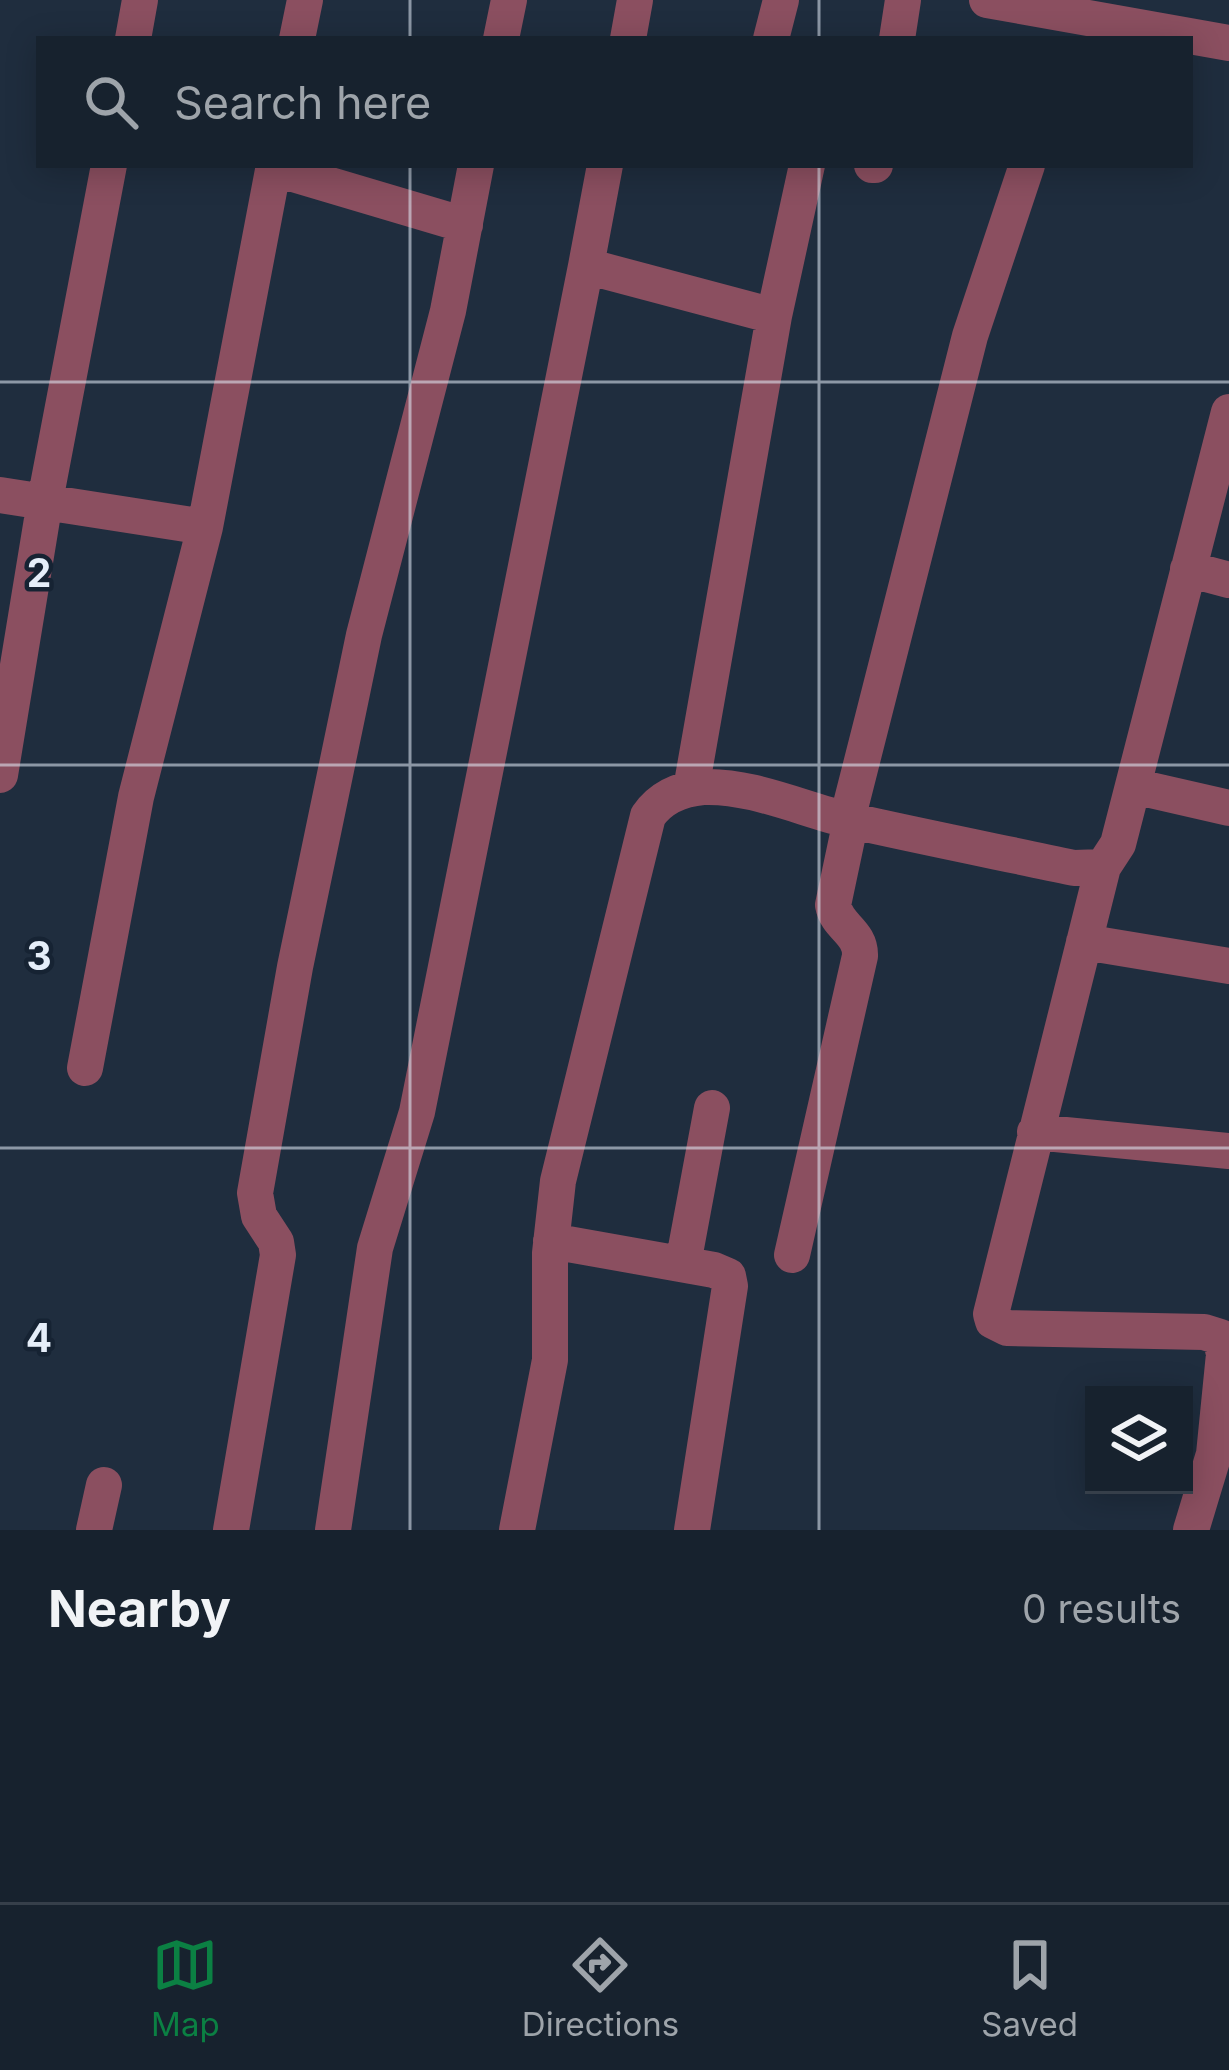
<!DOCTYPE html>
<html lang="en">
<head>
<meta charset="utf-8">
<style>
  :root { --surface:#17222e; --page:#242f3a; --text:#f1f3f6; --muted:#9ea4aa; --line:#363f4a; --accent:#0b8043 }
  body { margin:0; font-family:Inter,sans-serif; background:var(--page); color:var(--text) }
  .controls { position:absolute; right:36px; bottom:36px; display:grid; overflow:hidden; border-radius:0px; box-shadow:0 6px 30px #0003 }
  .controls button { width:108px; height:108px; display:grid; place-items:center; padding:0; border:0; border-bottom:3px solid var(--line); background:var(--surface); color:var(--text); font:60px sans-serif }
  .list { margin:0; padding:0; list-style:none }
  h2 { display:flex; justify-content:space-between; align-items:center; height:156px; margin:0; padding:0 48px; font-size:51px }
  h2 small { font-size:39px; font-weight:400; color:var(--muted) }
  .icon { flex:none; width:66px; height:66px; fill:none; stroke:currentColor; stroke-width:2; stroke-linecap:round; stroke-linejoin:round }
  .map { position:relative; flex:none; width:1229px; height:1530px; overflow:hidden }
  .search { position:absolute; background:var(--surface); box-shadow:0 6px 30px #0003; left:36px; right:36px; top:36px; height:132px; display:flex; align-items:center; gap:30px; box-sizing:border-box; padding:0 42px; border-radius:0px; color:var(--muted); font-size:45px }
  .sheet { height:372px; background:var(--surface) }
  nav { display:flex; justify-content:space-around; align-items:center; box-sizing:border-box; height:168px; border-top:3px solid var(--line); background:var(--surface); font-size:33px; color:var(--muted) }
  nav a { display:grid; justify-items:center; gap:6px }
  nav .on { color:var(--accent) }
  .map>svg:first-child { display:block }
</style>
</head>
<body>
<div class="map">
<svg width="1229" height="1530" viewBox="0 0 1229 1530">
  <rect width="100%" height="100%" fill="#1f2d3e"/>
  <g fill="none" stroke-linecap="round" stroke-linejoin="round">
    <path stroke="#8b4f60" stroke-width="36" d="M987 0 1229 43
      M133 39 140 0
      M297 39 305 0
      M501 39 509 0
      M628 39 635 0
      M771 39 781 0
      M897 39 903 0
      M605 165 586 266 774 316 691 789
      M872 165H875
      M273 168 465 225
      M774 316 807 165
      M0 495 205 527 274 165
      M1188 569 1229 580
      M0 775 45 501 109 165
      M1133 786 1229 808
      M847 820 970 336 1027 165
      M1103 867 991 1314 993 1321 1007 1328 1204 1332 1220 1337 1224 1354 1214 1454 1191 1530
      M1084 942 1229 966
      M85 1068 136 797 205 527
      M1035 1132 1229 1151
      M551 1241 714 1270 728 1276 730 1286 692 1530
      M792 1255 860 956C861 932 837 927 833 905L851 820
      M683 1264 712 1108
      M94 1530 104 1485
      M231 1530 278 1255 276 1242 259 1216 255 1193 295 967 364 635 448 311 476 165
      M333 1530 375 1248 417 1112 586 266
      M517 1530 550 1360V1253L558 1181 648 816C661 797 681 789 703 787 751 785 802 809 848 820 923 837 999 852 1074 868L1103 867 1118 844 1229 412"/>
  </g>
  <path fill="none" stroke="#e5eef9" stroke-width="3" stroke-opacity="0.55" d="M410 0V39M819 0V39M410 165V1530M819 165V1530M0 382H1229M0 765H1229M0 1148H1229"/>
  <g font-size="39" text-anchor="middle" font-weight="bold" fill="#e5eef9" stroke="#162333" stroke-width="9" stroke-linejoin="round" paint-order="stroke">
    <text x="39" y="587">2</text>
    <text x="39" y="970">3</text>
    <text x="39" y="1352">4</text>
  </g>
</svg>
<div class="controls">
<button><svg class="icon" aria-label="layers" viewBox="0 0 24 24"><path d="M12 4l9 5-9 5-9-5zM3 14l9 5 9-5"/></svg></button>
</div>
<div class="search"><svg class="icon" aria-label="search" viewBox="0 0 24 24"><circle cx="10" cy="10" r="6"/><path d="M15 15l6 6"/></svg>Search here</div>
</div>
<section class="sheet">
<h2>Nearby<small>0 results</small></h2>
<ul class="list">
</ul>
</section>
<nav>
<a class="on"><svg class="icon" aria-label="map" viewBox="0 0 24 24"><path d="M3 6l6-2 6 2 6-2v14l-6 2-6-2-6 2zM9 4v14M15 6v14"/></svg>Map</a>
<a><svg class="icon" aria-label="directions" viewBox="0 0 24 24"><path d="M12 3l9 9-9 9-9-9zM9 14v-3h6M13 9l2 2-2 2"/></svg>Directions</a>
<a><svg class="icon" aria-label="saved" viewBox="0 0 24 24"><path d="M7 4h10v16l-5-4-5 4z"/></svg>Saved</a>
</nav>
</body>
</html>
